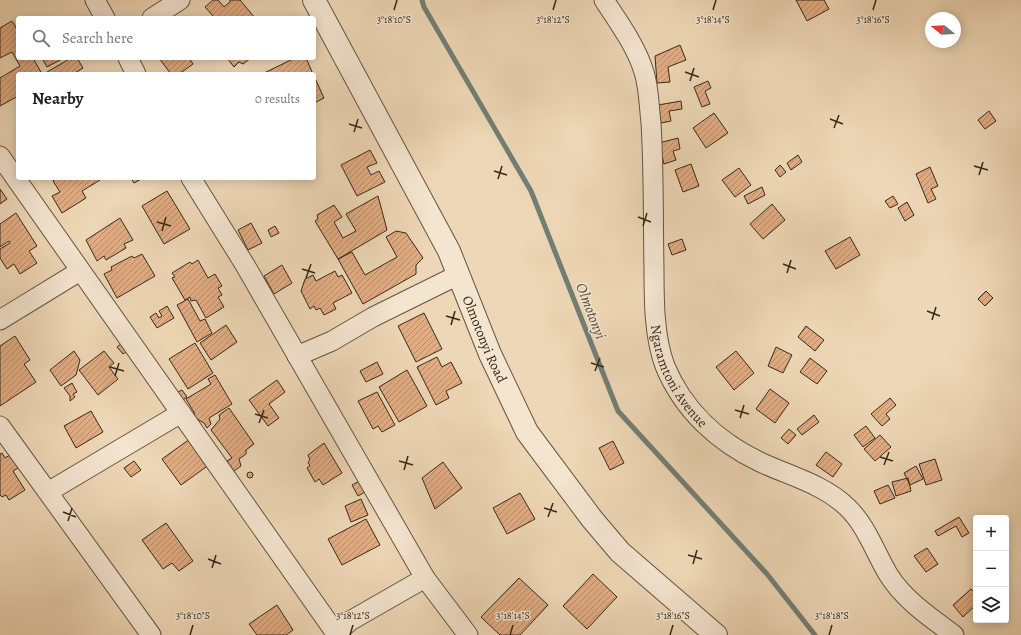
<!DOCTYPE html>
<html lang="en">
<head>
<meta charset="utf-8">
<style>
  :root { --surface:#fff; --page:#f2f2f2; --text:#222; --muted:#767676; --line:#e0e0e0 }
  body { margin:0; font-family:Alegreya,serif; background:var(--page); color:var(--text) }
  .controls { position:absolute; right:12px; bottom:12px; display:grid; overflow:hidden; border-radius:4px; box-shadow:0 2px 10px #0003 }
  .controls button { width:36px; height:36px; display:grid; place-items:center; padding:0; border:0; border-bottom:1px solid var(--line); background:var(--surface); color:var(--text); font:20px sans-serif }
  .compass { position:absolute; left:925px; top:12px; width:36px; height:36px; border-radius:50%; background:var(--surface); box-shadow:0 2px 10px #0003; rotate:288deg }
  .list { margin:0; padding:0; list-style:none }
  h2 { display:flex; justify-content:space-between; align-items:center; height:52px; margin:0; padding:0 16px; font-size:17px }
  h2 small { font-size:13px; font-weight:400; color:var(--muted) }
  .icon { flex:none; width:22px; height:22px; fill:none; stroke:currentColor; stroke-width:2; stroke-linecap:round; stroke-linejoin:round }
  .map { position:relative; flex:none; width:1021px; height:635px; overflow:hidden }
  .search { position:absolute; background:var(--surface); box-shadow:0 2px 10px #0003; left:16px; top:16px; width:300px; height:44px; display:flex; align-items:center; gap:10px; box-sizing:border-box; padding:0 14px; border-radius:4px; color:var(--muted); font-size:15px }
  .panel { position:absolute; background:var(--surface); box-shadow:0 2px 10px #0003; left:16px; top:72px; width:300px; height:108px; border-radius:4px }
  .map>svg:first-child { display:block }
</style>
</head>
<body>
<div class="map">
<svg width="1021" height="635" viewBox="0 0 1021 635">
  <defs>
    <pattern id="building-hatch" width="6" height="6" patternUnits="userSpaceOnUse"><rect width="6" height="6" fill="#e1ad84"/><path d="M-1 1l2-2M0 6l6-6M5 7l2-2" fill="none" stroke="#b78d6b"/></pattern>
  </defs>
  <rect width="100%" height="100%" fill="#eed7b6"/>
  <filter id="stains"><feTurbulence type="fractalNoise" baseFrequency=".005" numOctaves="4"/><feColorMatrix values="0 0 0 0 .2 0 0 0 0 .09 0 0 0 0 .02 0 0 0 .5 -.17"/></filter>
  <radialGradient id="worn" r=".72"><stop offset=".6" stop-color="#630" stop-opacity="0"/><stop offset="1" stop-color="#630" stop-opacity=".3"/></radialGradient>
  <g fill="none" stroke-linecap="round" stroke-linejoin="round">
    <path stroke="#727f75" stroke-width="5" d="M422 0 424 7 531 191 618 411 767 574 815 635"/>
  </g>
  <path fill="url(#building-hatch)" stroke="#362919" d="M213 0H218L224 7 230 2V0H240L255 18H210L213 16 205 7Z
    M796 0H824L829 9 807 21Z
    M12 21 18 31V58H33L42 74H18V96L0 106V78L20 66 12 52 0 58V28Z
    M680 45 686 60 668 67 670 82 657 83 655 56Z
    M42 58H64L47 67Z
    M71 58H77L83 68 73 74H48L47 72Z
    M159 58H189L193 64 179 74H171Z
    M227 58H251L243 64 239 62 234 67Z
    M295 58H306L313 74H262Z
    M314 76 324 98 314 103Z
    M708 81 711 88 705 91 710 104 702 107 694 87Z
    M681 101 682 109 669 111 671 121 661 123 658 105Z
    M989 111 996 121 985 129 978 120Z
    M714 113 728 133 706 148 693 128Z
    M678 138 680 149 673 151 676 160 664 164 659 143Z
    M370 150 377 163 367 167 371 175 379 171 385 182 357 196 341 165Z
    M798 155 802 162 791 170 787 163Z
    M691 164 699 186 683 192 675 170Z
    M780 165 786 172 780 177 775 170Z
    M930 167 938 186 931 189 936 199 928 203 916 174Z
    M739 168 751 185 735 197 722 180Z
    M57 178H99L100 180 82 191 86 198 62 213 52 196 60 192 53 181Z
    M131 178H143L134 183Z
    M762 187 765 195 748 204 744 196Z
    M0 189 7 199 0 204Z
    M167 191 190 229 164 244 142 206Z
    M378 196 387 230 338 259 315 221 318 219 317 215 334 205 342 217 334 222 343 238 356 231 346 214Z
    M893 196 898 204 890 208 885 201Z
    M907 202 914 215 905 221 898 208Z
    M772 204 785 220 763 239 750 224Z
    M16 213 37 246 29 251 37 263 20 274 14 264 7 269 0 258V249L10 243 9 241 0 247V224Z
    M120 218 133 240 124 244 126 248 106 260 104 256 97 261 86 240Z
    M251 223 262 243 248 250 238 230Z
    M275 226 279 233 271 237 268 230Z
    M396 231 406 233 423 258 416 265V274L363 304 338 259 352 252 365 275 397 257 386 237Z
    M850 237 860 255 836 269 825 251Z
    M682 239 686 250 672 255 668 244Z
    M142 254 155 276 117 298 104 274 112 270 111 267 132 256 134 258Z
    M198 260 208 278 215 274 222 286 218 288 222 295 218 297 224 307 206 318 196 300 191 301 190 297 185 300 172 278 175 277 172 273 190 262 192 264Z
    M282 265 292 283 274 294 264 276Z
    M335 271 338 277 342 275 352 293 333 303 336 309 324 315 320 308 316 310 314 306 310 309 301 291 305 279 313 275 316 281Z
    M986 291 993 298 985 306 978 299Z
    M188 299 200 321 205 319 212 333 197 342 177 305Z
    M167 306 174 318 157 328 150 317 156 313 159 318 162 316 159 311Z
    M424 313 442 349 416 362 398 326Z
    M226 325 237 342 211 360 200 343Z
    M806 326 824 340 815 351 798 337Z
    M15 336 30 360 24 364 36 382 0 406V346Z
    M125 341 130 349 123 354 117 347Z
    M195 343 213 373 188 389 169 359Z
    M776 347 792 355 783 373 768 366Z
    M74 351 80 360 76 375 61 386 50 370Z
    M104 351 114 363 109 367 118 379 98 395 79 370Z
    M736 351 754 373 734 390 716 367Z
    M437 357 442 367 451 362 462 383 446 391 449 398 436 405 417 367Z
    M810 358 827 371 817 384 800 372Z
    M377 362 383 374 366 382 360 371Z
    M407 370 427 406 399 422 379 387Z
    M215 375 232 404 209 418 211 424 207 428 204 423 192 416 195 414 186 399 211 384 208 379Z
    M277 380 285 392 269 404 279 418 268 426 249 400Z
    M72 383 77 392 73 394 75 397 70 401V396L64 388Z
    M770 389 789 403 775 423 756 409Z
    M182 390 187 397 183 400 178 392Z
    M377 392 395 425 382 432 378 426 373 429 358 401Z
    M890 398 896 405 886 414 890 419 882 426 871 414Z
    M229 408 254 444 246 450V454L239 459 241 466 234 471 227 461 232 458 211 430 220 419 219 415Z
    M91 411 103 432 76 448 64 426Z
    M814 415 819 422 802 435 797 429Z
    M866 426 875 438 863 447 854 435Z
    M789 429 796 435 788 444 781 438Z
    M880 435 891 447 875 461 864 449Z
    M194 436 213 462 181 485 162 459Z
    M613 441 624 463 610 470 599 448Z
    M324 443 342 473 323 485 319 479 315 482 307 468 310 466 308 462 310 460 308 455Z
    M826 452 842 464 833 477 816 465Z
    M2 453 5 458 10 455 18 468 13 471 25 490 9 500 6 495 2 497 0 495V454Z
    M935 459 942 480 926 485 919 464Z
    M134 461 141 470 131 477 124 468Z
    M443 462 462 488 435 509 422 478Z
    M916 466 923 479 910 485 904 473Z
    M247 475a3 3 0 1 1 6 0a3 3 0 1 1-6 0Z
    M365 478 370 489 358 496 352 485Z
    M908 478 911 491 896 496 892 482Z
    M888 485 895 498 880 504 874 491Z
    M520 493 535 519 507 534 493 508Z
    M361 499 368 515 351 522 345 506Z
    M959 517 969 533 962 537 956 526 938 536 935 531Z
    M366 519 380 545 342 565 328 539Z
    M166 523 193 561 179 571 172 563 163 569 142 540Z
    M927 548 938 564 926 572 914 556Z
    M593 574 617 597 587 629 563 606Z
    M519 578 548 605 520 635H500L481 617Z
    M971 589 976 594V605L963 617 953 605Z
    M277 605 293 630 286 635H257L249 624Z"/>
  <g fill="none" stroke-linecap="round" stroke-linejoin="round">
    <g stroke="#645440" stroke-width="21">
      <g id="minor">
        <path d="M95 0 105 18"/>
        <path id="s1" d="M604 0C619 23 636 46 644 72 649 88 649 106 651 123 654 172 653 220 654 269 654 300 654 337 665 366 683 410 718 442 760 462 790 476 823 484 847 507 866 525 875 552 888 574 904 600 930 617 954 635"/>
        <path d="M152 18 180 0"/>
        <path d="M128 58 136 74"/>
        <path d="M0 156 337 635"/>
        <path d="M191 178 245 265 425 578 468 635"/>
        <path d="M0 320 80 271"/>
        <path d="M297 356 332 341 373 317 458 275"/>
        <path d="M0 426 151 635"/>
        <path d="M48 492 181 413"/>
        <path d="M339 635 342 628 350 621 425 578"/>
      </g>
    </g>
    <g stroke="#645440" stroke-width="24">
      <g id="tertiary">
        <path id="s2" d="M314 0 449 251 490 354 527 432 592 519 620 552 716 635"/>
      </g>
    </g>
    <use href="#minor" stroke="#f4e5d0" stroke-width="19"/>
    <use href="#tertiary" stroke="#f4e5d0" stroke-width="22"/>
  </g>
  <path fill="none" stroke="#362919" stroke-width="1.5" d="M394 10 397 0M553 10 556 0M713 10 716 0M873 10 876 0M685 72 699 77M690 81 694 68M830 119 843 124M349 124 362 128M834 128 839 115M354 132 358 119M974 166 988 170M494 171 507 175M979 175 983 162M498 179 502 166M638 217 651 222M157 222 171 226M643 226 647 213M162 231 166 217M783 264 796 269M302 269 315 273M787 273 791 260M306 278 311 264M927 311 940 316M446 316 460 320M932 320 936 307M451 325 455 311M591 363 604 367M110 367 124 371M595 371 600 358M115 376 119 363M735 410 749 414M255 414 268 418M740 418 744 405M259 423 264 410M880 457 893 461M399 461 413 465M884 465 889 452M404 470 408 456M544 508 557 512M63 512 76 517M548 517 553 503M68 521 72 508M688 555 702 559M208 559 221 564M693 564 697 550M212 568 216 555M190 635 193 625M350 635 353 625M510 635 513 625M670 635 673 625M829 635 832 625"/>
  <g text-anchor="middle" stroke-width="3" stroke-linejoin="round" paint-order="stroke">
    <g font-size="14" fill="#362919" stroke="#f4e5d0">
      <text dy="5" stroke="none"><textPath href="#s2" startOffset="380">Olmotonyi Road</textPath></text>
      <text dy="5" stroke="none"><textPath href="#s1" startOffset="393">Ngaramtoni Avenue</textPath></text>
    </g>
    <g font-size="15" font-style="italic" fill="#4f4d3f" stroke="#f4e5d0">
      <text transform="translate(591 311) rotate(69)" y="5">Olmotonyi</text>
    </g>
  </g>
  <g font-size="10" text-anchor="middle" fill="#362919" stroke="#f4e5d0" stroke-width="3" stroke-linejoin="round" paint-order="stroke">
    <text x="394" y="23">3°18'10"S</text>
    <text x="553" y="23">3°18'12"S</text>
    <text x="713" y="23">3°18'14"S</text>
    <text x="873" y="23">3°18'16"S</text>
    <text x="193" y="619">3°18'10"S</text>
    <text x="353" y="619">3°18'12"S</text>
    <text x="513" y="619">3°18'14"S</text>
    <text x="673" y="619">3°18'16"S</text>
    <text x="832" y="619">3°18'18"S</text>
  </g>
  <rect width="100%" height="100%" filter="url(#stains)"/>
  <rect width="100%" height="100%" fill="url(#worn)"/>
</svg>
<div class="controls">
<button>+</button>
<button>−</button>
<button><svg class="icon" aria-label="layers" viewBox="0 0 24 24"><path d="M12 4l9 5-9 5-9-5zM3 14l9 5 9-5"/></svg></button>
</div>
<svg class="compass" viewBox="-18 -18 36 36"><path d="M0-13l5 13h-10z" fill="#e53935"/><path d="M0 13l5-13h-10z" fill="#767676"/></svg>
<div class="search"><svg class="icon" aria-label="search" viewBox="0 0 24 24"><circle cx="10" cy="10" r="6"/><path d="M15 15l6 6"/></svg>Search here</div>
<section class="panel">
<h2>Nearby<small>0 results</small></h2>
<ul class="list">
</ul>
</section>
</div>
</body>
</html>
